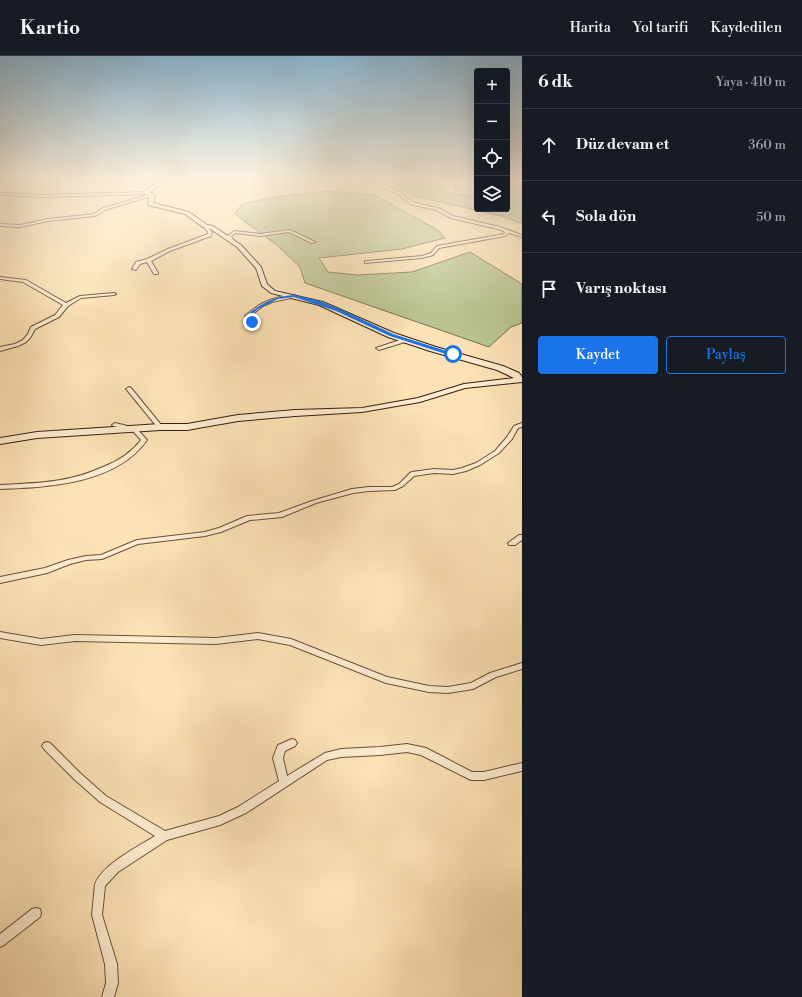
<!DOCTYPE html>
<html lang="tr">
<head>
<meta charset="utf-8">
<style>
  :root { --surface:#171b24; --page:#20242c; --text:#f1f3f6; --muted:#9ea1a6; --line:#363941; --accent:#1a73e8 }
  body { margin:0; font-family:"Libre Bodoni",serif; background:var(--page); color:var(--text) }
  .controls { position:absolute; right:12px; top:12px; display:grid; overflow:hidden; border-radius:4px; box-shadow:0 4px 16px #0002 }
  .controls button { width:36px; height:36px; display:grid; place-items:center; padding:0; border:0; border-bottom:1px solid var(--line); background:var(--surface); color:var(--text); font:20px sans-serif }
  .stop { position:absolute; width:12px; height:12px; margin:-9px; border:3px solid #1a73e8; border-radius:50%; background:#fff }
  .stop.end { background:#1a73e8; border-color:#fff; box-shadow:0 1px 4px #0008 }
  .list { margin:0; padding:0; list-style:none }
  h2 { display:flex; justify-content:space-between; align-items:center; height:52px; margin:0; padding:0 16px; font-size:17px }
  h2 small { font-size:13px; font-weight:400; color:var(--muted) }
  .list li { display:grid; grid-template-columns:26px 1fr auto; gap:12px; align-items:center; box-sizing:border-box; height:72px; padding:0 16px; border-top:1px solid var(--line) }
  .list b { display:block; font-size:15px; white-space:nowrap }
  .list em { font-size:13px; font-style:normal; color:var(--muted) }
  .actions { display:flex; gap:8px; padding:12px 16px }
  .actions a { flex:1; padding:9px 0; border:1px solid var(--accent); border-radius:4px; text-align:center; font-size:14px; color:var(--accent) }
  .actions .main { background:var(--accent); color:#fff }
  .icon { flex:none; width:22px; height:22px; fill:none; stroke:currentColor; stroke-width:2; stroke-linecap:round; stroke-linejoin:round }
  .map { position:relative; flex:none; width:522px; height:941px; overflow:hidden }
  header { display:flex; align-items:center; gap:24px; box-sizing:border-box; height:56px; padding:0 20px; background:var(--surface); border-bottom:1px solid var(--line) }
  header strong { font-size:19px }
  nav { display:flex; gap:22px; margin-inline-start:auto; font-size:14px }
  main { display:flex }
  aside { flex:1; background:var(--surface) }
  .map>svg:first-child { display:block }
</style>
</head>
<body>
<header>
<strong>Kartio</strong>
<nav><a>Harita</a><a>Yol tarifi</a><a>Kaydedilen</a></nav>
</header>
<main>
<div class="map">
<svg width="522" height="941" viewBox="0 0 522 941">
  <rect width="100%" height="100%" fill="#fce2b5"/>
  <filter id="stains"><feTurbulence type="fractalNoise" baseFrequency=".005" numOctaves="4"/><feColorMatrix values="0 0 0 0 .2 0 0 0 0 .09 0 0 0 0 .02 0 0 0 .5 -.17"/></filter>
  <radialGradient id="worn" r=".72"><stop offset=".6" stop-color="#630" stop-opacity="0"/><stop offset="1" stop-color="#630" stop-opacity=".3"/></radialGradient>
  <path fill="#b9c492" stroke="#787252" d="M392 123H436C441 139 458 138 471 140L477 133V153H507V128L522 132V168L502 160 413 140 393 127Z
    M330 135 374 139 438 174 445 182 402 193 319 202 328 216 357 219 412 216 470 196 522 228V267L511 271 489 291 305 227 300 211 277 189 235 158 242 148 275 141Z"/>
  <g fill="none" stroke-linecap="round" stroke-linejoin="round">
    <g stroke="#68503b" stroke-width="2">
      <path id="street" d="M380 123H384L388 131 400 136 412 146 438 152 453 160 500 171 522 179V181L509 177 505 180 439 192 433 199 422 202 365 207V205H367L422 200 431 197 437 190 504 178 505 177 504 175 498 173 451 162 436 154 410 148 398 138 386 133Z
        M454 123H458L459 134 456 133Z
        M147 136 148 138 42 141 0 139V137L42 139Z
        M151 138 154 139 105 154 95 160 48 165 20 171 0 170V168L20 169 48 163 94 158 103 152Z
        M204 169H206L212 176 211 180 170 195 151 205 158 217V218H154L147 206 140 208 136 214 132 213 136 206 147 203 168 193 208 178V176L203 170Z
        M290 174 315 186 312 187 289 176 260 180 236 177 231 180 234 185 232 186H231L227 180 235 175 260 178Z
        M0 221 26 224 66 247 80 240 114 237 116 238 114 239 81 242 68 250 59 261 35 273 30 282 26 286 18 290 0 295V291L15 288 23 284 28 278 31 271 55 259 63 249 23 226 0 223Z
        M294 239 296 240V241L272 246 263 250 250 260 254 266V267H250L245 260C261 246 272 241 294 239Z
        M406 282 408 283V285L379 294 376 292Z
        M129 331 131 332 162 370 163 371 162 372H158L127 334 126 333Z
        M115 367 136 372 147 384C116 428 49 431 0 433V429C38 427 68 427 103 411 118 405 131 397 141 384L132 374 113 370 112 369Z
        M522 367V371L518 372 512 383 499 397 480 409 466 415 453 418 434 417 414 420 403 430 395 434 369 435 353 437 316 447 282 461 250 464 221 476 205 480 138 488 102 503 86 504 70 508 47 517 0 527V521L45 512 68 504 86 500 101 499 137 484 205 476 219 472 247 460 279 457 312 445 352 433 369 431H392L399 428 410 417 412 416 434 413 453 414 462 412 476 407 495 395 507 381 514 370Z
        M519 479H522V484L515 489H509L508 487Z
        M0 576 41 583 75 579 216 582 258 577 291 583 387 621 429 630 448 631 471 627 490 617 522 607V613L496 621 473 633 448 637 429 636 386 627 290 589 258 583 216 588 75 585 41 589 0 582Z
        M292 683 295 684 297 687 295 690 285 695 283 702 287 720 325 697 341 693 380 691 407 688 426 692 472 716H484L522 707V715L484 724H471L421 699 407 696 380 699 341 701 327 704 246 757 220 769 167 784 118 816 105 830 102 859 117 908 118 927 114 941H102L106 927 105 908 92 859 95 828C103 808 137 791 155 780L100 746 74 723 44 693 42 690 44 687 47 686 50 687 80 717 106 740 165 775 219 760 238 751 279 725 273 702 278 689Z
        M36 852 40 853 41 857 40 861 4 889 0 891V878L32 853Z"/>
    </g>
    <g stroke="#361f12" stroke-width="2">
      <path id="secondary" d="M164 123H170L150 136 155 140 153 147 189 156 207 169 213 170 241 189 261 211 267 228 275 235 323 246 394 277 436 291 503 310 519 317 522 321V326L465 332 420 346 362 356 295 360 238 365 187 374H160L37 382 0 388V382L37 376 160 368H187L238 359 295 354 362 352 418 342 464 328 514 322 497 314 430 295 388 281 319 249 271 237 262 230 256 212 237 191 209 172 203 171 185 158 148 149 149 141 145 138 144 135Z"/>
    </g>
    <use href="#street" fill="#fdeccf" fill-rule="evenodd"/>
    <use href="#secondary" fill="#fdeccf" fill-rule="evenodd"/>
  </g>
  <linearGradient id="sky" x2="0" y2="1"><stop stop-color="#8bb7d4"/><stop offset="0.48" stop-color="#fef2de"/><stop offset="1" stop-color="#fef2de" stop-opacity="0"/></linearGradient>
  <rect width="522" height="255" fill="url(#sky)"/>
  <path fill="#1a73e8" d="M294 239 317 244 340 253 393 278 456 298 452 300 390 280 336 255 294 241 278 243 258 253 250 260 254 267H250L245 260C263 247 271 241 294 239Z"/>
  <rect width="100%" height="100%" filter="url(#stains)"/>
  <rect width="100%" height="100%" fill="url(#worn)"/>
</svg>
<div class="controls">
<button>+</button>
<button>−</button>
<button><svg class="icon" aria-label="locate" viewBox="0 0 24 24"><circle cx="12" cy="12" r="6"/><path d="M12 2v4M12 18v4M2 12h4M18 12h4"/></svg></button>
<button><svg class="icon" aria-label="layers" viewBox="0 0 24 24"><path d="M12 4l9 5-9 5-9-5zM3 14l9 5 9-5"/></svg></button>
</div>
<div class="stop" style="left:453px;top:298px"></div>
<div class="stop end" style="left:252px;top:266px"></div>
</div>
<aside>
<h2>6 dk<small>Yaya · 410 m</small></h2>
<ul class="list">
<li><svg class="icon" aria-label="ahead" viewBox="0 0 24 24"><path d="M12 20V5M6 11l6-6 6 6"/></svg><div><b>Düz devam et</b></div><em>360 m</em></li>
<li><svg class="icon" aria-label="left" viewBox="0 0 24 24"><path d="M17 20v-9H6M10 6l-5 5 5 5"/></svg><div><b>Sola dön</b></div><em>50 m</em></li>
<li><svg class="icon" aria-label="arrive" viewBox="0 0 24 24"><path d="M6 21V4h12l-3 4 3 4H6"/></svg><div><b>Varış noktası</b></div></li>
</ul>
<div class="actions"><a class="main">Kaydet</a><a>Paylaş</a></div>
</aside>
</main>
</body>
</html>
